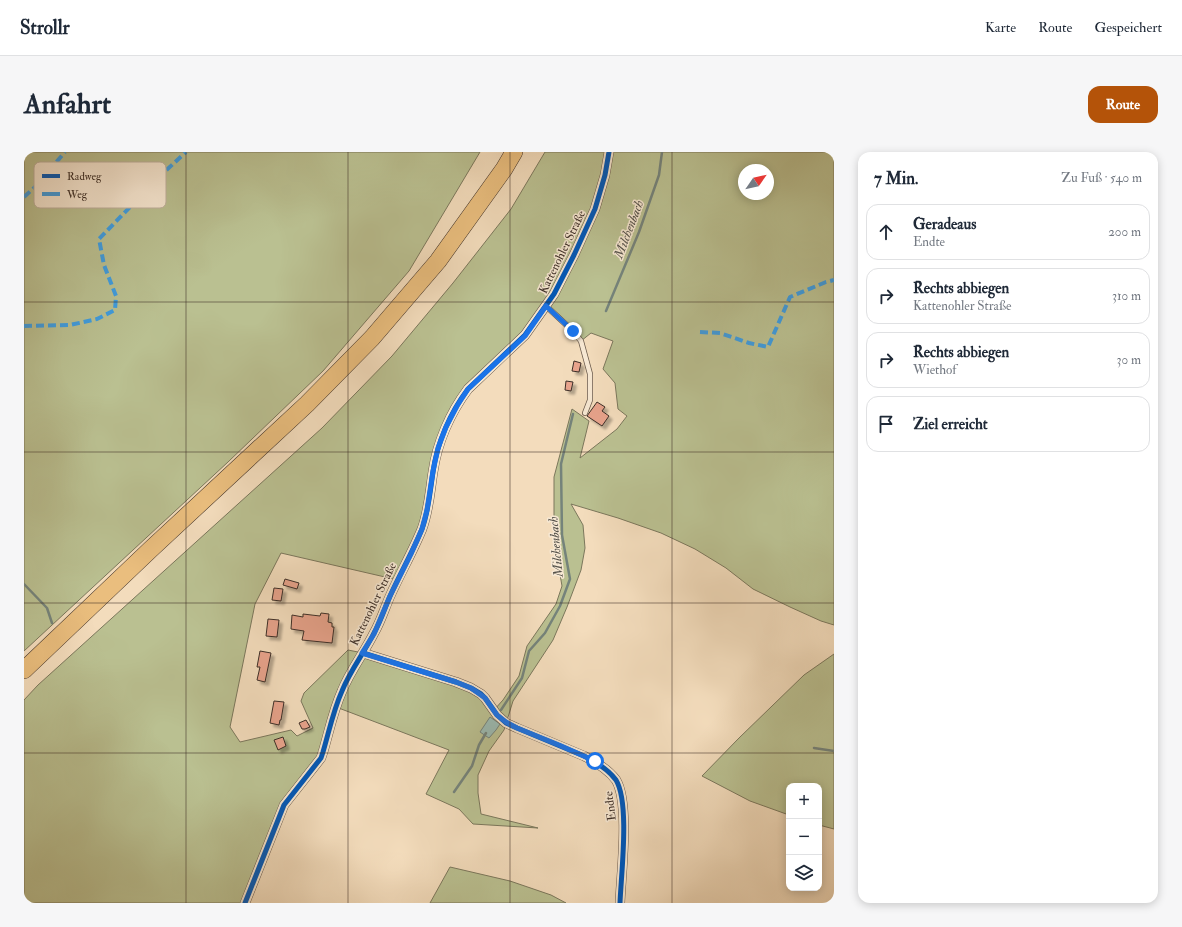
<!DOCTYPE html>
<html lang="de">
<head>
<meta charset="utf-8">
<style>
  :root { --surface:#fff; --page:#f6f6f7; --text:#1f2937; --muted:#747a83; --line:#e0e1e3; --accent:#b45309 }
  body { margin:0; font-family:"IM FELL Double Pica",serif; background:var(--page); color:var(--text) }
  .controls { position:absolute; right:12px; bottom:12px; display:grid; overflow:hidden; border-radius:8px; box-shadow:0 2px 10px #0003 }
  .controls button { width:36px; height:36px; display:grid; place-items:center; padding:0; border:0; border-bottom:1px solid var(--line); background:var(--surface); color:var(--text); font:20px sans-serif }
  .compass { position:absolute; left:714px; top:12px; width:36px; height:36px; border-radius:50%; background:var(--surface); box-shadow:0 2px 10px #0003; rotate:56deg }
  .stop { position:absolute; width:12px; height:12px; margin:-9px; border:3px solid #1a73e8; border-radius:50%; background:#fff }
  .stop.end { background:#1a73e8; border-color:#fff; box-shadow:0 1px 4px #0008 }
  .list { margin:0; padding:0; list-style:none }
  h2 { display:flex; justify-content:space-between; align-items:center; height:52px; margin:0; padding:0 16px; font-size:17px }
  h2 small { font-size:13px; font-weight:400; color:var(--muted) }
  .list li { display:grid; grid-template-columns:26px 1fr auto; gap:12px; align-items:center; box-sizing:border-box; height:56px; margin:0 8px 8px; padding:0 8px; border:1px solid var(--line); border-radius:12px }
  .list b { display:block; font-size:15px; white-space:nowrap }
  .list p { margin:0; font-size:13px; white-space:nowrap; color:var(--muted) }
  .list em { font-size:13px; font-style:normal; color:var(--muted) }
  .icon { flex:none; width:22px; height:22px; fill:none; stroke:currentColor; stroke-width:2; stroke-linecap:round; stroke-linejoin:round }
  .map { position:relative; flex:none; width:810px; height:751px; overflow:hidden; border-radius:12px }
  header { display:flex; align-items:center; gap:24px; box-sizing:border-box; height:56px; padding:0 20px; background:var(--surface); border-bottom:1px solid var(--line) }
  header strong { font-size:19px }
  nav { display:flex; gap:22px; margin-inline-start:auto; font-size:14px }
  .intro { display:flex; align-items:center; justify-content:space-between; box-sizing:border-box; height:96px; padding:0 24px }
  h1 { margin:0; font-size:28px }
  .button { padding:10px 18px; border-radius:12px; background:var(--accent); color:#fff; font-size:14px; font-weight:700 }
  main { display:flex; gap:24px; padding:0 24px }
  aside { flex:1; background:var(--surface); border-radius:12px; box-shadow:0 2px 10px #0003 }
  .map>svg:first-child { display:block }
</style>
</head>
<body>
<header>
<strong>Strollr</strong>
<nav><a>Karte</a><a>Route</a><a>Gespeichert</a></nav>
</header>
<div class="intro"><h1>Anfahrt</h1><a class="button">Route</a></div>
<main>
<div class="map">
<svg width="810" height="751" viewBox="0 0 810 751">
  <defs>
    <filter id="shadow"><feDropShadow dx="3.5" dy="3.5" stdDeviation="1" flood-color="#0004"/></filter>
  </defs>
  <rect width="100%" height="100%" fill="#f3dcbc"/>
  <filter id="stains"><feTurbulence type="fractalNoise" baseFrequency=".005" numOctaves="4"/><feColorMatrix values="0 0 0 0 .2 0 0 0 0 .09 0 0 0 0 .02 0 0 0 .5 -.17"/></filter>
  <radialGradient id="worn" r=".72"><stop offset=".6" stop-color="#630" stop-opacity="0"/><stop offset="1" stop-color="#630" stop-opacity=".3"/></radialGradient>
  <path fill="#bac091" stroke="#7b775c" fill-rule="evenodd" d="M0 0H456L385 119 299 219 204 310 0 499Z
    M521 0H810V473L797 469 766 455 729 437 702 416 671 397 637 381 594 366 547 352 559 373 561 396 557 418 543 455 529 488 489 549 480 578 465 599 454 623V641L457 662 514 676 449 672 435 657 402 642 425 598 312 555 301 594 265 646 221 751H0V548L14 533 298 276 368 204 429 131 487 57ZM720 18H744V42H720ZM522 154 557 189 567 181 589 189 579 217 591 231 594 257 603 264 593 277 556 306 565 269 548 257 530 325V370L534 411 538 434 532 452 503 494 495 524 479 548 470 558 441 533 339 501 324 498 280 541 277 549 289 576 273 584 267 578 216 590 206 575 231 452 257 401 374 428 403 358 422 275 457 224Z
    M810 502V677L795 673V634H765V663L726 649 678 624 715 586 780 523Z
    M426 715 486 729 527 743 542 751H406Z"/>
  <path fill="#9bbbb3" stroke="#75837b" d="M466 565 476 572 472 578 465 586 456 580Z"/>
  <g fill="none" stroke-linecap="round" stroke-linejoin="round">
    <path stroke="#75837b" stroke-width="2.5" d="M582 159 615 80 635 23 638 0
      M0 432 23 456 28 471
      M477 558 498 526 505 499 521 481 536 454 546 427 538 383 537 312 549 262
      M790 596 810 599
      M430 640 448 614 455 593 462 581"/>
  </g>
  <path fill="#e8a38c" stroke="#3c2e27" filter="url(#shadow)" d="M550 209 557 211 555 220 548 219Z
    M542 229 549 230 547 239 541 238Z
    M573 250 581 255 578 259 585 264 578 274 563 264Z
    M261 427 275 431 273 437 259 433Z
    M250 436 259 437 257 449 248 448Z
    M297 461 305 462 304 470 308 471V475H310L308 491 278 488 280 479 267 477 268 463 279 465V462L296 464Z
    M244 467 255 468 253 485 242 484Z
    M236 499 247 501 241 530 233 528 236 515H233Z
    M250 549 260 550 257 568H256L255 573 246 571Z
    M282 568 286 575 281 577H278L275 571Z
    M259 585 262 594 254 598 250 588Z"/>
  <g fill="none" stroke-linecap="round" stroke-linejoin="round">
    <g stroke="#6a5a4c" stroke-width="6">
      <path id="service" d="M522 154 549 179 557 189 566 222V248L561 261"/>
    </g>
    <g stroke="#6a5a4c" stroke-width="10">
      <path id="minor" d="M339 501 432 530 447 536 457 542 461 546 473 563 482 571 493 576 560 604C572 610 584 617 592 628 606 651 597 723 596 751
        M221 751 260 653 297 606 299 600C305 580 309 559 318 539 326 519 340 501 350 481 357 469 361 455 367 442 377 420 389 399 398 377 405 358 406 339 409 320 413 291 426 261 444 237L501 183 530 142 550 103 571 57 581 23 585 0"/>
    </g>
    <g stroke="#3c2e27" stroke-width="18">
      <path id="motorway" d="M0 518 127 397 283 252 348 186 414 109 480 17 490 0"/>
    </g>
    <use href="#service" stroke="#f7e8d3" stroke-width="4.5"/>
    <use href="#minor" stroke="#f7e8d3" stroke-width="9"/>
    <use href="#motorway" stroke="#eabe7e" stroke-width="17"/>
    <path stroke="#3f9de0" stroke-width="4" stroke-dasharray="8 4" stroke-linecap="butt" d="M0 45 11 35 41 0
      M0 174 46 173 73 167 91 158 92 144 80 113 75 87 135 25 162 0
      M676 180 696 181 725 191 744 195 766 145 802 130 810 128"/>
    <g stroke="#f7e8d3" stroke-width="8">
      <path id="cycleway" d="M339 501 432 530 447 536 457 542 461 546 473 563 482 571 493 576 560 604C572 610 584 617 592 628 606 651 597 723 596 751
        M221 751 260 653 297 606 299 600C305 580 309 559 318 539 326 519 340 501 350 481 357 469 361 455 367 442 377 420 389 399 398 377 405 358 406 339 409 320 413 291 426 261 444 237L501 183 530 142 550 103 571 57 581 23 585 0"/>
    </g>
    <use href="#cycleway" stroke="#0057b8" stroke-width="5"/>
  </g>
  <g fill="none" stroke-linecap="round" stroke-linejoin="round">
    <path stroke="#1a73e8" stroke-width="5" d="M549 179 522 154 501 184 444 237 433 254 422 275 414 296 409 319 403 358 398 377 387 402 366 444 350 482 338 501 432 530 447 536 461 546 473 563 482 570 493 576 535 593 571 609"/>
  </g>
  <path fill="none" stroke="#3c2e27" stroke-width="1" stroke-opacity="0.55" d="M162 0V751M324 0V751M486 0V751M648 0V751M0 150H810M0 300H810M0 451H810M0 601H810"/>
  <g text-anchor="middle" stroke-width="3" stroke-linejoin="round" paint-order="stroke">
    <g font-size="12" fill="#3c2e27" stroke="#f7e8d3">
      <text transform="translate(538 100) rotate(-64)" y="4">Kattenohler Straße</text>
      <text transform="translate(349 452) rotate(-64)" y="4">Kattenohler Straße</text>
      <text transform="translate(586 654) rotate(-97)" y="4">Endte</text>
    </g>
    <g font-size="13" font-style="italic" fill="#54514a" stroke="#f7e8d3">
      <text transform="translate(604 77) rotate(-69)" y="5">Milchenbach</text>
      <text transform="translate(531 395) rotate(-95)" y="5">Milchenbach</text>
    </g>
  </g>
  <rect x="10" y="10" width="132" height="46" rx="6" fill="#f7e8d3" stroke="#bfb09f" stroke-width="1"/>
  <rect x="18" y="22" width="18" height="4" fill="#0057b8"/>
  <rect x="18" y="40" width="18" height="4" fill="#3f9de0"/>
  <g font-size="11" fill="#3c2e27">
    <text x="43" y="28">Radweg</text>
    <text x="43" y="46">Weg</text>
  </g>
  <rect width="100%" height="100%" filter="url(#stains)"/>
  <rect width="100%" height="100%" fill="url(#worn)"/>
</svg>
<div class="controls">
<button>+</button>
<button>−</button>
<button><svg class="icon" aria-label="layers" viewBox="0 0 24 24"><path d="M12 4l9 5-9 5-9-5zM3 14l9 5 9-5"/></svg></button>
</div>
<svg class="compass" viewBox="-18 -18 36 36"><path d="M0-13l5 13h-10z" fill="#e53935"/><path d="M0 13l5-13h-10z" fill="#747a83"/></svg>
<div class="stop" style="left:571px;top:609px"></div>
<div class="stop end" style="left:549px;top:179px"></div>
</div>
<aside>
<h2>7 Min.<small>Zu Fuß · 540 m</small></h2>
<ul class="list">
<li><svg class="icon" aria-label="ahead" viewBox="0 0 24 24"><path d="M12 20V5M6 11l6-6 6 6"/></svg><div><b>Geradeaus</b><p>Endte</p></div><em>200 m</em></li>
<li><svg class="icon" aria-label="right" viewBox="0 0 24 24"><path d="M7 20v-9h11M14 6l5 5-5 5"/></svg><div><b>Rechts abbiegen</b><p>Kattenohler Straße</p></div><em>310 m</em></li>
<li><svg class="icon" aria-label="right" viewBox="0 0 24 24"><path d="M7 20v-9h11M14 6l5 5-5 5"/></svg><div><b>Rechts abbiegen</b><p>Wiethof</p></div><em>30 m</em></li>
<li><svg class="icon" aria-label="arrive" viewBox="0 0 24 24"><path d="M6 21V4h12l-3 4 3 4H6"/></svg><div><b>Ziel erreicht</b></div></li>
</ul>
</aside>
</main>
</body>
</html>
